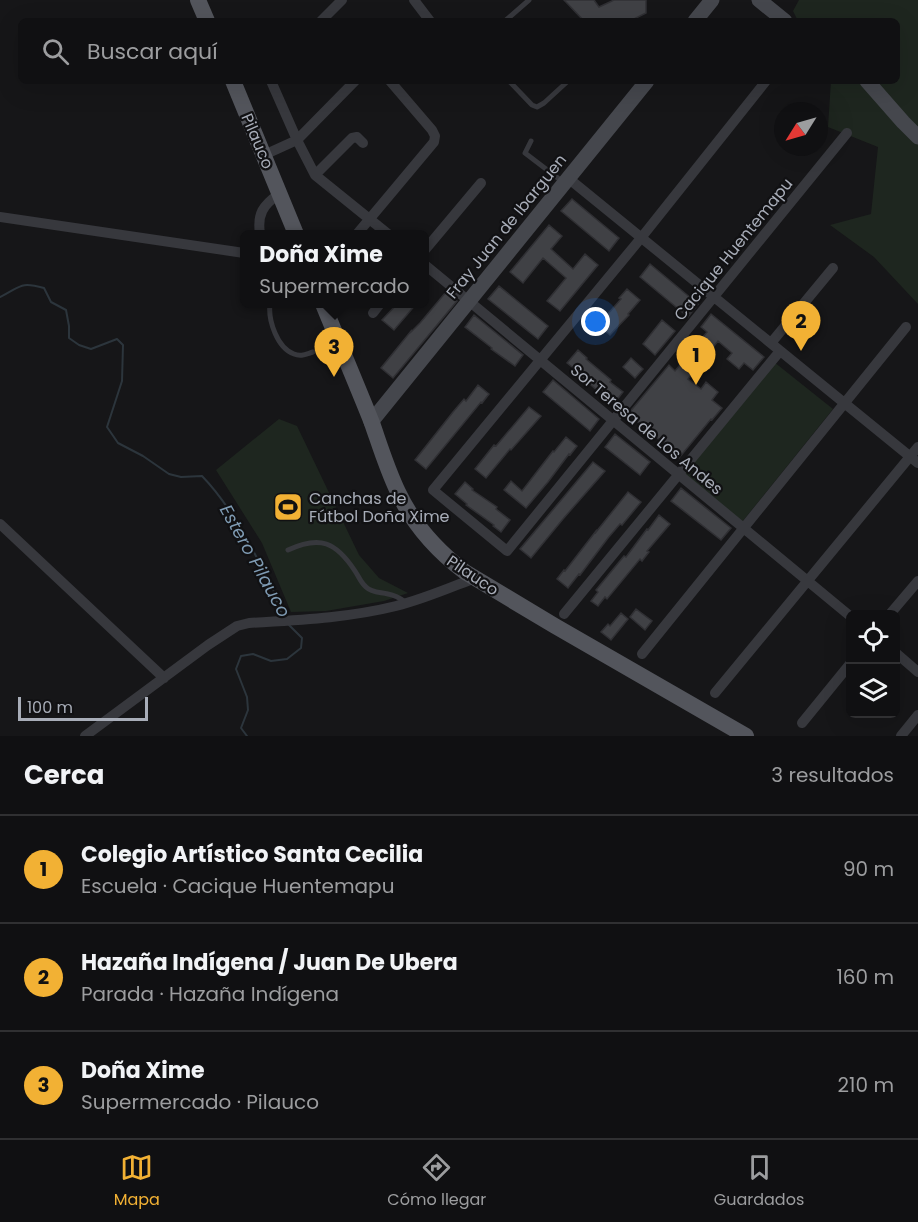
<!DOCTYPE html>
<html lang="es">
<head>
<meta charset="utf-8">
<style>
  :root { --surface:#101012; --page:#1e1e20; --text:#f1f3f6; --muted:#9c9d9f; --line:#303032; --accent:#f2b134 }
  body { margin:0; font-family:Poppins,sans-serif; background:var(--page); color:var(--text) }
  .controls { position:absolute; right:18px; bottom:18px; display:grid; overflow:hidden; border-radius:9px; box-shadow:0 6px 24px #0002 }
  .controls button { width:54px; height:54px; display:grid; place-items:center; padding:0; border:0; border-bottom:2px solid var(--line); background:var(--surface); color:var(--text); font:30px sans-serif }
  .compass { position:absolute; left:774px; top:102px; width:54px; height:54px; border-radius:50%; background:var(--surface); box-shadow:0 6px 24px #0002; rotate:233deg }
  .scale { position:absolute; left:18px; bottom:15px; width:130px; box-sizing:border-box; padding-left:6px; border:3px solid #a8adb8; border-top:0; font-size:16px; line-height:21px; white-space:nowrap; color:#a8adb8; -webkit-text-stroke:4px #111113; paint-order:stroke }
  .you { position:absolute; left:596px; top:322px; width:21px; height:21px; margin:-15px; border:4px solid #fff; border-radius:50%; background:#1a73e8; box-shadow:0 0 0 9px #1a73e833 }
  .badge { display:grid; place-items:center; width:39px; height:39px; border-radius:50%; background:var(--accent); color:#111; font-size:20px; font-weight:700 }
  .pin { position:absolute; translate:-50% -50px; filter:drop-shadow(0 2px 3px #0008) }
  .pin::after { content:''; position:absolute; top:32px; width:21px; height:18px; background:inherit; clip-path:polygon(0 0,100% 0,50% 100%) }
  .popup { position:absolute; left:240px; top:230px; width:189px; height:78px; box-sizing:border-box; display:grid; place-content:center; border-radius:9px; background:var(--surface); filter:drop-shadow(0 2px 4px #0005); font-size:20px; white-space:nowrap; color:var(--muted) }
  .popup b { font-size:22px; color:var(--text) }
  .popup::after { content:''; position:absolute; left:50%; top:100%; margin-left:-12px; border:12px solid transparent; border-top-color:var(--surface) }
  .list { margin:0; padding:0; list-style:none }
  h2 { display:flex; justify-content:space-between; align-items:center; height:78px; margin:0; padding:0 24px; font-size:26px }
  h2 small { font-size:20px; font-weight:400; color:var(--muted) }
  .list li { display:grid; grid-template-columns:39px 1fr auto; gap:18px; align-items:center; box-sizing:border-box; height:108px; padding:0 24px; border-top:2px solid var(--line) }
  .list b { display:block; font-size:22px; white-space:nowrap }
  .list p { margin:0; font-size:20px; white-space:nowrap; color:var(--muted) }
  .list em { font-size:20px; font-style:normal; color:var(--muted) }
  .icon { flex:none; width:33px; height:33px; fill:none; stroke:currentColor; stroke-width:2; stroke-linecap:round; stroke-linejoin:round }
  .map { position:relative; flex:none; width:918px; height:736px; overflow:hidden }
  .search { position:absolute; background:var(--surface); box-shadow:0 6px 24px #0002; left:18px; right:18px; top:18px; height:66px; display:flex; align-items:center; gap:15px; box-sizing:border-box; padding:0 21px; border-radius:9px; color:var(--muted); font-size:22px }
  .sheet { height:402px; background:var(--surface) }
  nav { display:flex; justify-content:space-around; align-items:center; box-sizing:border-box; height:84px; border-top:2px solid var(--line); background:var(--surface); font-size:16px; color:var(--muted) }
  nav a { display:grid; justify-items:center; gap:3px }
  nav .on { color:var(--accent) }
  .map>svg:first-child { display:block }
</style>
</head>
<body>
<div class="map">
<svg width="918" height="736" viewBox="0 0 918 736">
  <rect width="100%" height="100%" fill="#161618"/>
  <path fill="#1e261f" d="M799 0H918V304L874 257 830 225 871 214 878 147 828 127 831 81H897V21H798L793 11Z
    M774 362 833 409 742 522 683 474Z
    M279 419 297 426 359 555 379 578 408 593 384 601 326 611 291 612 262 543 216 470Z"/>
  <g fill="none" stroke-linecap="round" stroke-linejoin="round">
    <path stroke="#2c353c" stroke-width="2" d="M0 297C21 287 19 281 44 288L51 302 66 310 69 326V338L79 345 91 349 117 339 123 345 122 381 107 427 118 443 143 456 169 474 181 477 202 476C231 506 251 546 270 583 276 594 277 608 284 618
      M247 736 241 728 248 710 247 697 236 669 241 656 253 654 271 661 287 659 301 648 302 638 289 625"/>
  </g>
  <path fill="#404145" stroke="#303034" stroke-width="1.5" d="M564 0H594L599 7 614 0H646V13L630 21H584Z
    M572 199 619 238 609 251 561 211Z
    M549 225 562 236 551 249 573 269 585 254 598 265 560 311 547 301 566 278 543 258 523 283 510 272Z
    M650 264 698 304 688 317 640 277Z
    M499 286 548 326 538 339 488 299Z
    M627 289 640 300 628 314 629 315 610 335 597 324 605 315 606 316 621 299 619 298Z
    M446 292 457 301 393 378 381 368 411 331V332L420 323Z
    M398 303H417L394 330 382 320Z
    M711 314 764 357 753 370 744 363 739 369 727 359 732 353 718 341 688 379 701 389 706 382 718 392 712 400 722 408 712 420 711 419 679 458 672 452 673 451 628 414 669 365 675 371 707 332 701 327Z
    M474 315 523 355 515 366 491 349 492 348 465 327Z
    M662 320 675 331 655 355 643 344Z
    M578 350 587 358 586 359 611 380 610 382 623 392 613 405 580 375 581 374 567 363Z
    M631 358 643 369 635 378 623 367Z
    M553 380 599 419 590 431 543 392Z
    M478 385 489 394 482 403 481 402 426 469 415 460 453 412 464 399 466 401Z
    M529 407 541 416 511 450 510 449 486 478 475 469 494 445 496 446Z
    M615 434 650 462 640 475 605 447Z
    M566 437 577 446 570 455 569 454 548 482 526 508 504 490 511 481 522 491 553 451 554 452Z
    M593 462 605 471 563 519 531 558 520 549Z
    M465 482 473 489 472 490 497 507 496 509 510 520 501 532 493 526 494 525 466 505 467 504 455 494Z
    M681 488 731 528 721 540 671 501Z
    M628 492 641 502 622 525 620 524 608 538 580 575 579 574 568 588 557 579 564 570 565 571 596 531V532Z
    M659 515 670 524 647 551 649 552 642 561 640 559 607 599 605 597 598 606 591 601 598 592 596 590 624 556 626 557 647 529 648 530Z
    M636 609 652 621 645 630 630 617Z
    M621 613 628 619 611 640 601 632 608 624 610 626Z"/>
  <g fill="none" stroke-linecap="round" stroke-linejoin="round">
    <path stroke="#37383d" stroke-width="5" d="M505 21 529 0
      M509 81 532 105 537 107 544 103 568 81
      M531 141 525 153 563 182
      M270 304C268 320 277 348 294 354 301 357 306 354 313 352
      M288 550C320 535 336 542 355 571 359 577 361 583 366 587 372 593 380 592 388 594 394 595 400 598 405 602"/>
    <path stroke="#37383d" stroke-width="10" d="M414 0 430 21
      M321 21 342 0
      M271 81 297 140 315 175 388 234
      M766 81 641 238 433 490 507 551 847 133
      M264 155 297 140 355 81
      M315 175 352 138 357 137 363 143
      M568 178 918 463
      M0 217 244 253
      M260 234C257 214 263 205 279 194
      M357 234 434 142 435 136 432 130 390 81
      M424 251 481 183
      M424 264 850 616
      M373 313 380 304
      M771 343 833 268
      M0 524 164 678
      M564 614 780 351
      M890 614 918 581
      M896 653 918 672
      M642 654 906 327
      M715 693 918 447
      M802 723 850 664
      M85 736 208 645 237 626 249 623C298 620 348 618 396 606 424 599 449 588 475 578
      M901 736 918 715"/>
    <path stroke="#45474d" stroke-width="15" d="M759 0 785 21
      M695 21 712 0
      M867 81 903 122 918 137
      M371 422 647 81"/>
    <path stroke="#53555c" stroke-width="16" d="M198 0 207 21
      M233 81 296 234
      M323 304C339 343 356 383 372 423 380 446 387 469 398 492 413 524 436 550 465 572L555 626 746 736"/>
  </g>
  <defs>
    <g id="stadium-square" transform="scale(1.5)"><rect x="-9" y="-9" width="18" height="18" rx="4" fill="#f2b134" stroke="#111113"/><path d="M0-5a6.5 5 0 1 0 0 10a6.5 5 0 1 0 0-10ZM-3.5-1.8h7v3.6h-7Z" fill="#111"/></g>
  </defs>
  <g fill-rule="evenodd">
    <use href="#stadium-square" x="288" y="507"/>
  </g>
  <g text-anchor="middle" stroke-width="4.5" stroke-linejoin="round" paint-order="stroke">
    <g font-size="16" fill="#a8adb8" stroke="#111113">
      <text transform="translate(258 141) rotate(67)" y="6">Pilauco</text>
      <text transform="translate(506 226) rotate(-51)" y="6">Fray Juan de Ibarguen</text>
      <text transform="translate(733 249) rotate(-51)" y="6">Cacique Huentemapu</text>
      <text transform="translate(647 429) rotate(40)" y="6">Sor Teresa de Los Andes</text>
      <text transform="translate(473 575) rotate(34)" y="6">Pilauco</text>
    </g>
    <g font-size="16" fill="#a8adb8" stroke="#111113" text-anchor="start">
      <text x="309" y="504">Canchas de<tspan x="309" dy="18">Fútbol Doña Xime</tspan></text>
    </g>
    <g font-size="18" font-style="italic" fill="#7f9bb3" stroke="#111113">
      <text transform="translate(255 561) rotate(61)" y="6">Estero Pilauco</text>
    </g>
  </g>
</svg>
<div class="controls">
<button><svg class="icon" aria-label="locate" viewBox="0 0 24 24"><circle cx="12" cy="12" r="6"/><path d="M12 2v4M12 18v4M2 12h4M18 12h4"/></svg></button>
<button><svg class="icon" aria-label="layers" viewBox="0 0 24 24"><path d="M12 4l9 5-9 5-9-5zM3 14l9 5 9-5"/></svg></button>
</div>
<svg class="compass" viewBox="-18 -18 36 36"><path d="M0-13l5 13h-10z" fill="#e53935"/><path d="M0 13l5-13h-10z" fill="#9c9d9f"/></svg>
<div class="scale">100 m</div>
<div class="you"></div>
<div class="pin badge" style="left:696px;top:385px">1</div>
<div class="pin badge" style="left:801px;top:351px">2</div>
<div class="pin badge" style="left:334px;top:377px">3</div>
<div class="popup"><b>Doña Xime</b>Supermercado</div>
<div class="search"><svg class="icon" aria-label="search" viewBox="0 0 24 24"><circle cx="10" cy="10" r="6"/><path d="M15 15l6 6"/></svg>Buscar aquí</div>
</div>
<section class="sheet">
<h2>Cerca<small>3 resultados</small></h2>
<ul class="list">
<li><span class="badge">1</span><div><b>Colegio Artístico Santa Cecilia</b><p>Escuela · Cacique Huentemapu</p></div><em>90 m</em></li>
<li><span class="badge">2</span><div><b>Hazaña Indígena / Juan De Ubera</b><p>Parada · Hazaña Indígena</p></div><em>160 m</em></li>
<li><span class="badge">3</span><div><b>Doña Xime</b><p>Supermercado · Pilauco</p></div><em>210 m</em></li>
</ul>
</section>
<nav>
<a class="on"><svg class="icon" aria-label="map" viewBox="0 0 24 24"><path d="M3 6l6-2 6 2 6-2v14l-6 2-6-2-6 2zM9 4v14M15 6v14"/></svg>Mapa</a>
<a><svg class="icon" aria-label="directions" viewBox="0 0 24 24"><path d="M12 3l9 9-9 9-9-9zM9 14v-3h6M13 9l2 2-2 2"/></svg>Cómo llegar</a>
<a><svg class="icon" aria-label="saved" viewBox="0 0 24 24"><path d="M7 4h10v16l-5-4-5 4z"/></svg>Guardados</a>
</nav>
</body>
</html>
